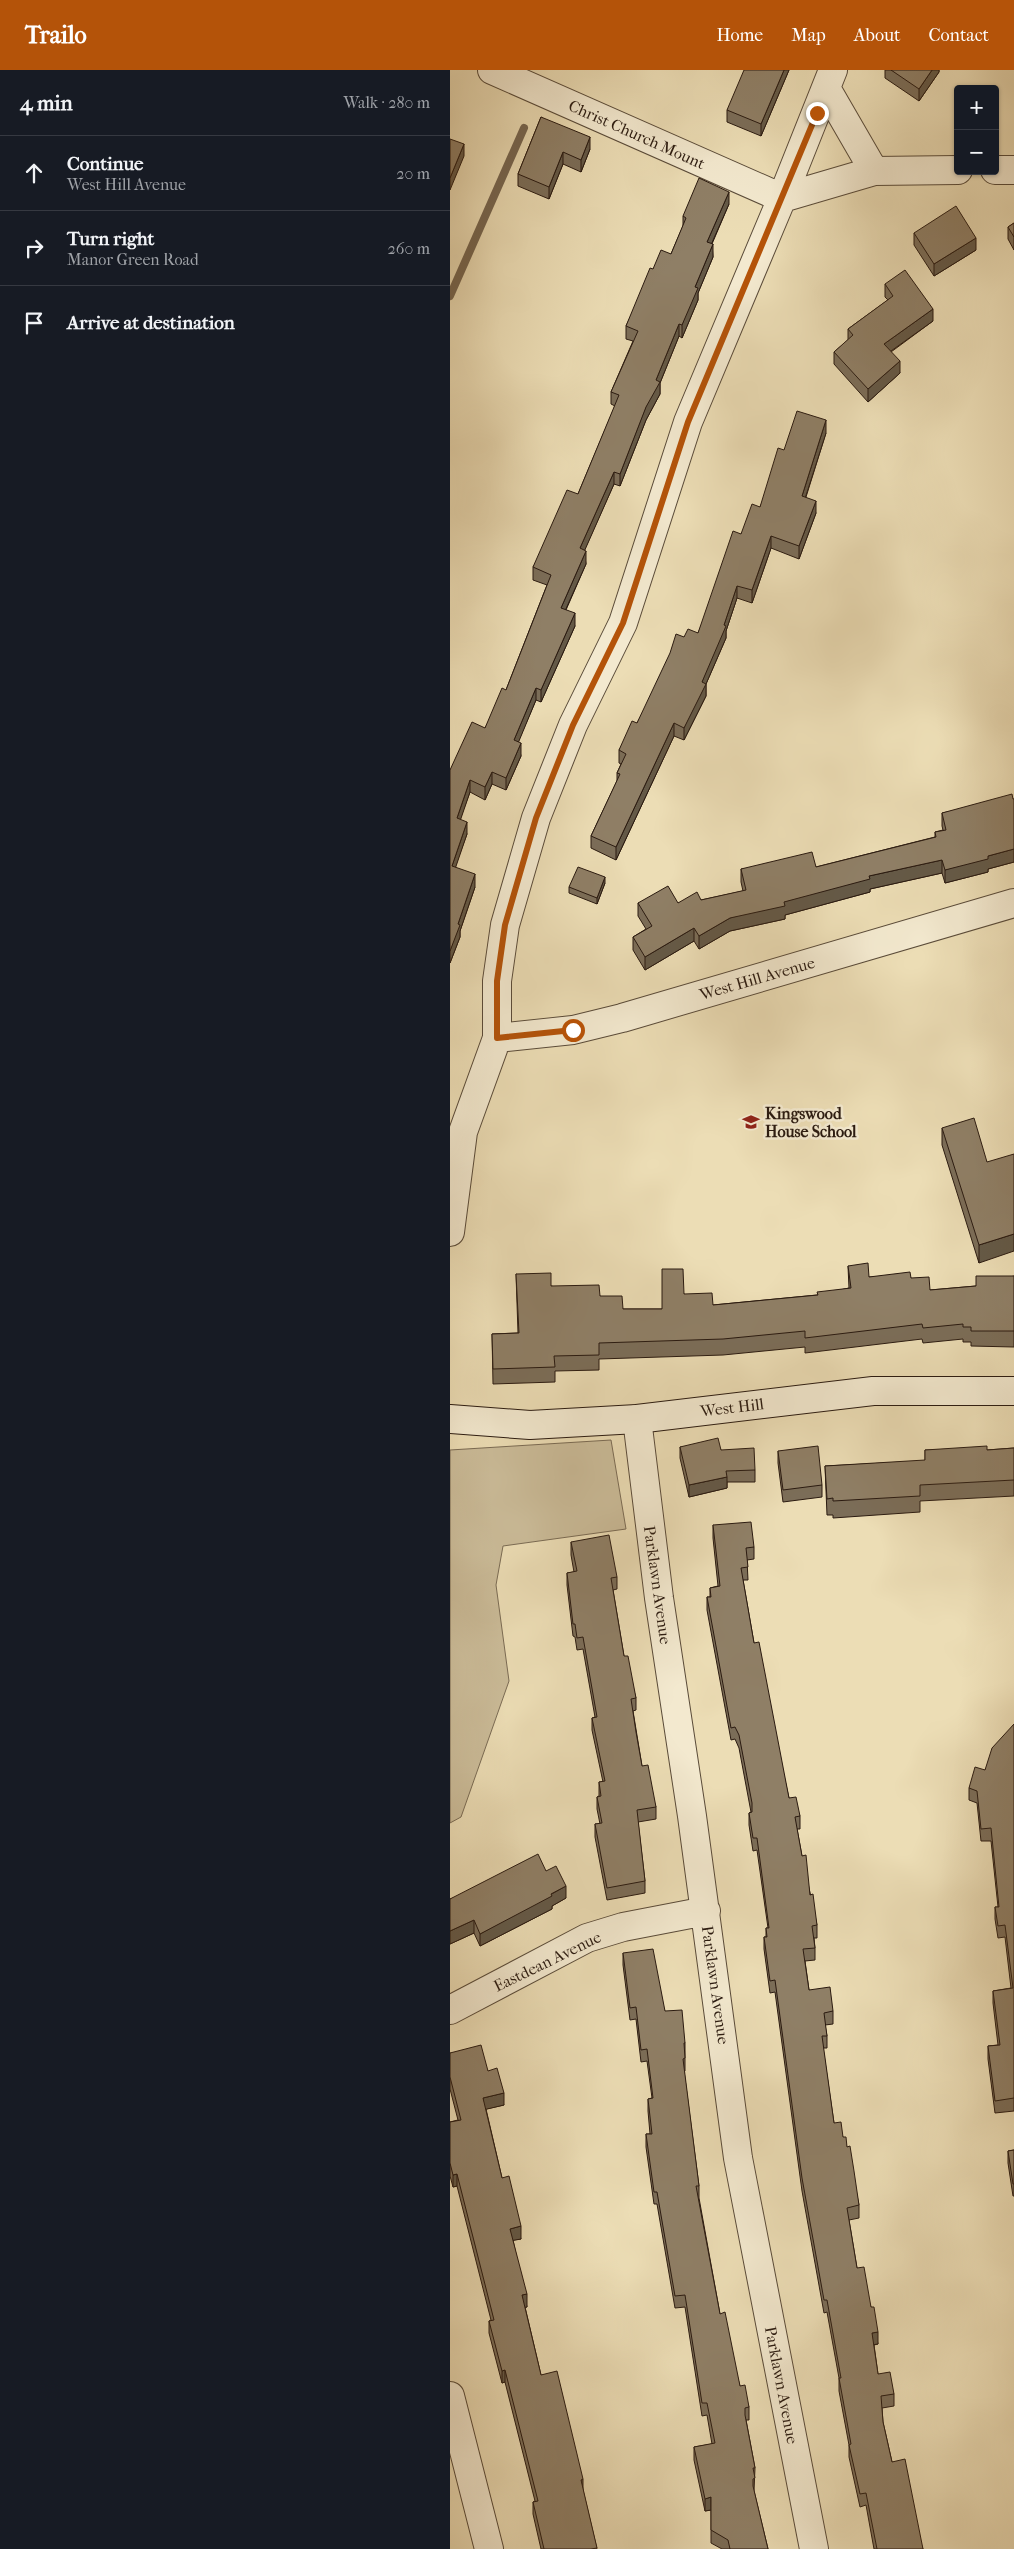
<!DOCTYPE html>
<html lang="en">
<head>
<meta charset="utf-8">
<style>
  :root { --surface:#171b24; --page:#242831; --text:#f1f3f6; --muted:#9ea1a6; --line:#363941; --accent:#b45309 }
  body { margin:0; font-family:"IM FELL French Canon",serif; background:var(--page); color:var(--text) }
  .controls { position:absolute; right:15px; top:15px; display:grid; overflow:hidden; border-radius:5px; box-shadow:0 1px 4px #0004 }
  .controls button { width:45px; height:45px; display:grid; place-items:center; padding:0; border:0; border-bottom:1px solid var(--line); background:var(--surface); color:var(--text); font:25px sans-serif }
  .stop { position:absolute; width:15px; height:15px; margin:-11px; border:4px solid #b45309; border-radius:50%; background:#fff }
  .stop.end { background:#b45309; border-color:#fff; box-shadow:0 1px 5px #0008 }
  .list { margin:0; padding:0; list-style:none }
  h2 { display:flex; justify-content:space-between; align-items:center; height:65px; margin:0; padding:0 20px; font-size:21px }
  h2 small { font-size:16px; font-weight:400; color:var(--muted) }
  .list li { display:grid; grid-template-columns:32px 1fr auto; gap:15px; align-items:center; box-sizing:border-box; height:75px; padding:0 20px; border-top:1px solid var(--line) }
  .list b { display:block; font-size:19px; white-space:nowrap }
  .list p { margin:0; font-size:16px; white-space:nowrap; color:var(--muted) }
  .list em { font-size:16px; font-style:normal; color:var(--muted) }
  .icon { flex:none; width:28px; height:28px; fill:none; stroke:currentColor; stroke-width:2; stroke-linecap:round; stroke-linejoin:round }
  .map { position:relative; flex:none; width:564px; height:2479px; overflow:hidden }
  header { display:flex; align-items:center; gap:30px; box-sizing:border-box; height:70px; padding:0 25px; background:var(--accent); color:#fff }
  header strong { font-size:24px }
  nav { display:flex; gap:28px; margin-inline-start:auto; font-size:18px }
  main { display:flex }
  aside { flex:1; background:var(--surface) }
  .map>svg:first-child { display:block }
</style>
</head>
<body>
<header>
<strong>Trailo</strong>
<nav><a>Home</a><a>Map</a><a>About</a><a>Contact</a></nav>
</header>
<main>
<aside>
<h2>4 min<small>Walk · 280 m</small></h2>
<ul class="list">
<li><svg class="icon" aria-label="ahead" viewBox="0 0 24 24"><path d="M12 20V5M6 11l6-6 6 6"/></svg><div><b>Continue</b><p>West Hill Avenue</p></div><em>20 m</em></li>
<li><svg class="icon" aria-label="right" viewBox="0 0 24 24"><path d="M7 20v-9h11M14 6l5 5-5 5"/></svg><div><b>Turn right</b><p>Manor Green Road</p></div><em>260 m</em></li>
<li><svg class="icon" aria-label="arrive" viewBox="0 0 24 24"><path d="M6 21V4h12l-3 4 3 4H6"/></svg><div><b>Arrive at destination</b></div></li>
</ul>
</aside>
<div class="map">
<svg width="564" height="2479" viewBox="0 0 564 2479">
  <rect width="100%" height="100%" fill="#ecddb5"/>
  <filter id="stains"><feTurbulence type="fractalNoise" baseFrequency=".004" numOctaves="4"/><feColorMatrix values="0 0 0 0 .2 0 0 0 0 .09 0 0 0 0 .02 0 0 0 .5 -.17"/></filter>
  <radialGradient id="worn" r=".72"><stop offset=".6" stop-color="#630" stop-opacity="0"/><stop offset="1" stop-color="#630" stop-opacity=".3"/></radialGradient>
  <path fill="#cbbc99" stroke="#7a6b54" d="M161 1370 176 1459 53 1476 46 1515 59 1611 11 1747 0 1753V1380Z"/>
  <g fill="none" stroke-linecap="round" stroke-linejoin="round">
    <path stroke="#776751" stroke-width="8" d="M0 226 74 58"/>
    <g stroke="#5a4b39" stroke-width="30">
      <path id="street" d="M42 0 332 128
        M376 18 424 101
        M545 100H564
        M332 128 424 101 508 100
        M47 968 123 960 172 948 564 833
        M0 1162 13 1062 47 968V911L55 855 86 748 123 655 173 553 238 352 332 128 383 0
        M187 1349 209 1528 242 1746 288 2088 364 2479
        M0 1940 137 1868 173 1857 256 1841
        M0 2326 39 2479"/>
    </g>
    <g stroke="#2a1a10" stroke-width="30">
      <path id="secondary" d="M0 1349 80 1355 187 1349 423 1321H564"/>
    </g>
    <use href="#street" stroke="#f3e9cf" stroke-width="28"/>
    <use href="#secondary" stroke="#f3e9cf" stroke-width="28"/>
  </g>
  <path fill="#7b6d58" stroke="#2a1a10" d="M339 0 311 66 277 52V40Z
    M435 0H489V2L469 31 435 8Z
    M91 47 140 79 131 102 113 94 99 129 68 116V104Z
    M279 134 262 174 263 187 248 223V230L232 268 229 266 210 313V324L196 350 170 416 164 414 134 481 136 494 116 540 125 556 91 632 86 630 68 672 71 686 56 720 42 714 35 730 20 722 10 749 17 764 5 797 25 817 10 861V867L0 893V700L35 658 56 620 97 515 83 510V497L128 424 165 336 161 334V322L183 271 176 269V256L203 199 221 184 233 156V146Z
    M564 153V180L558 169V157Z
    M464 163 526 180 484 206 464 175Z
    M435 214 483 251 441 282 450 303 418 332 384 294V282L398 270V259L438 230 435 227Z
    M376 363 356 427 366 443 349 489 321 478 302 533 287 528 276 561V568L256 614V626L234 670 224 666 166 790 141 778V766L167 711V703L171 694 169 693V680L187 653 234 567 248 563 291 464 310 437 334 380Z
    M564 729V792L538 799V802L495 813 492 803 420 819V822L335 845V849L280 861 249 879 244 871 195 900 183 880V867L196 859 188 846V833H228L251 830 293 821 291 812V799L366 797 485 767V762L493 760 492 756V743Z
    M155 813 147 834 119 823V817Z
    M492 1058 537 1092 529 1193 492 1075Z
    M398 1196 419 1207 461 1208 480 1220 526 1216 564 1206V1277L521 1276V1272H513V1269L473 1273 472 1269 355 1283V1277L273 1285 149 1289V1300L105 1301V1312L43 1314 42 1264 68 1263 66 1204 101 1216 150 1226 173 1239H212L234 1224 263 1235 367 1225 399 1218Z
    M230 1377 271 1380 305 1400V1412H277V1418L239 1427 230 1388Z
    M564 1378V1426L470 1431V1442L383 1448V1445H377L375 1396 475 1391V1380H537Z
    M328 1381 372 1415V1427L333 1432 328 1393Z
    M263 1455 304 1477V1489L297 1490 298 1510H293L304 1573 339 1728 350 1746V1759H347L352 1786 367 1855V1868H364L365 1878V1890L355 1891 359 1920 383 1941V1954L375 1955 377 1966V1978H373L384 2053 393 2067 397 2077 409 2135V2148L399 2150 407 2198 421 2237 428 2274 424 2275 428 2304 444 2324V2336L432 2338 433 2352 442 2392 473 2479H424L416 2435 410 2437 399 2387V2375L389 2321V2308L377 2242 374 2243 352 2121 325 1922 320 1923 314 1879V1867H316V1858H318L307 1780 303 1781 299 1755V1743L301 1742 289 1678 285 1669 281 1670 257 1540V1527H260V1518L268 1516 263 1468Z
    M121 1472 167 1507V1519L163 1520 174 1586 186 1628V1640L183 1641 192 1696 206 1737V1749L188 1752 195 1811V1823L157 1830 145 1767V1754H150L147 1739V1727L149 1726V1712H153L142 1660V1648L145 1647 133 1579 127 1580 125 1567 123 1566 117 1515V1503L124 1502 121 1485Z
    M564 1654V2041L545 2043 538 1989V1976L548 1975 543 1933V1921L561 1918 555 1867 548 1868 545 1849V1837H548L541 1771H531L527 1733 519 1730V1718L535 1700Z
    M96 1801 116 1828 102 1836V1839L30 1876 24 1863 0 1874V1829Z
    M173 1883 215 1941 235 1973V2001H234L249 2116V2128L270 2244 290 2316 299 2337V2350H296L305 2398 304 2421 318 2479H272L261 2473V2440L255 2441 244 2390V2377L262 2374 257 2345 252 2346 235 2237 225 2238 207 2134H204L196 2077V2064H200L198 2041V2029L202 2028 197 1991 191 1992 186 1949 180 1950 173 1895Z
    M0 1983 38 2001 54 2035 36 2039 52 2108 71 2169 63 2170 77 2237H75L91 2305 133 2420 147 2479H91L83 2444V2432L85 2431 55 2312 52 2313 39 2263V2251L41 2250 7 2116 3 2117 0 2106V2052L8 2050 0 2019Z
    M564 2080V2126H563L558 2093V2081Z"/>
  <path fill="#645947" stroke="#2a1a10" d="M334 0H339L311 66V54Z
    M482 0H489V2L469 31V19Z
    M140 67V79L131 102V90Z
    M14 74V86L0 120V108Z
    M113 82V94L99 129V117Z
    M279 122V134L257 184V172Z
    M526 168V180L484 206V194Z
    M263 174V187L248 223V230L232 268V255L245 217Z
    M483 239V251L434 286V274Z
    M229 254V266L210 313V324L196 350 170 416V404L206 310Z
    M450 291V303L418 332V319Z
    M376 350V363L352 438V426Z
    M164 402V414L130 491V478Z
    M366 431V443L349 489V476Z
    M321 466V478L302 533V520Z
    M136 481V494L111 550V538Z
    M287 516V528L276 561V568L256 614V626L234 670V658L274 555Z
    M125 543V556L91 632V620Z
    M86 618V630L64 683V670Z
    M224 653V666L166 790V777Z
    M71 673V686L56 720V708Z
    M42 702V714L35 730V717Z
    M20 710V722L7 760V748Z
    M17 752V764L2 808V796Z
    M564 779V792L538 799V802L495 813V800L538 786Z
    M492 790V803L420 819V822L335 845V849L280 861 249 879V866L280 848 419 806Z
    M25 804V817L10 861V867L0 893V881L8 854Z
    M155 807V813L147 834V828Z
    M244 858V871L195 900V887Z
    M564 1164V1181L529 1193V1175Z
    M277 1407V1418L239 1427V1415Z
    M116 1816V1828L102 1836V1839L30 1876V1864Z
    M24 1850V1863L0 1874V1861Z
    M54 2023V2035L33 2040V2028Z
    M7 2104V2116L3 2117V2105Z
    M71 2156V2169L60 2171V2159Z
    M77 2224V2237L72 2238V2225Z
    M428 2262V2274L422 2275V2263Z
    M55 2300V2312L52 2313V2301Z
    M133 2409V2421L131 2410Z
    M261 2427V2440L255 2441V2429Z"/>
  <path fill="#8f7f66" stroke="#2a1a10" d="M294 0H334L311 54 277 40Z
    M441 0H482L469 19Z
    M91 47 140 67 131 90 113 82 99 117 68 104Z
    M0 69 14 74 0 108Z
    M249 108 279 122 257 172 263 174 245 217 248 218 232 255 229 254 206 310 210 312 196 337 170 404 164 402 130 478 136 481 111 538 125 543 91 620 86 618 64 670 71 673 56 708 42 702 35 717 20 710 7 748 17 752 2 796 25 804 8 854 10 855 0 881V700L22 652 35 658 52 618 56 620 101 505 83 497 117 420 128 424 169 325 161 322 188 261 176 256 200 198 203 199 211 180 221 184 236 148 233 146Z
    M506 136 526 168 484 194 464 163Z
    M564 153V167L558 157Z
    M455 200 483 239 434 274 450 291 418 319 384 282 403 265 398 259 443 226 435 214Z
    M347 341 376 350 352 426 366 431 349 476 321 466 302 520 287 516 274 555 276 556 252 612 256 614 234 658 224 653 166 777 141 766 170 704 167 703 176 684 169 680 182 651 187 653 220 583 226 564 234 567 238 559 248 563 283 461 291 464 302 434 310 437 328 378 334 380Z
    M562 724 563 729H564V779L538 786V789L495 800 492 790 419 806 420 809 334 832 335 836 280 848 249 866 244 858 195 887 183 867 202 856 188 833 218 816 228 833 247 822 251 830 296 820 291 799 362 782 366 797 486 767 485 762 496 760 492 743Z
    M128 797 155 807 147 828 119 817Z
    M524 1048 537 1092 564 1084V1164L529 1175 492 1058Z
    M418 1193 419 1207 460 1202 461 1208 479 1207 480 1220 526 1216V1206H564V1261H521V1257H513V1254L473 1258 472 1254 355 1268V1261L273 1269 149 1273V1285L104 1286 105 1297 43 1299 42 1264 69 1263 66 1204 101 1203V1216L149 1215 150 1226H172L173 1239H212V1199H233L234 1224 262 1223 263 1235 368 1225 367 1222 401 1218 398 1196Z
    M268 1368 271 1380 304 1378 305 1400 276 1401 277 1407 239 1415 230 1377Z
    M368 1376 372 1415 333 1420 328 1381Z
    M537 1376V1380L564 1378V1410L470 1415V1426L383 1431V1428L377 1429 375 1396 475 1390V1380Z
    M301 1452 304 1477 296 1478 298 1497 291 1498 304 1573 309 1572 339 1728 346 1727 350 1746 345 1747 352 1786 356 1785 360 1825 363 1824 367 1855 362 1856 365 1878 353 1879 359 1920 380 1917 383 1941 374 1943 377 1966H372L384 2053 391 2052 393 2067H396L397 2077 400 2076 404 2101 409 2135 397 2138 407 2198 414 2197 421 2237H424L428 2262 422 2263 428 2304 440 2302 444 2324 431 2326 433 2352 442 2392 455 2389 473 2479H427L416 2423 410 2424 399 2375 401 2374 389 2308H391L377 2230H374L352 2108 325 1910 320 1911 314 1867H317L316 1858H319L307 1768H303L299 1743 302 1742V1733L289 1665 285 1657 281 1658 257 1527H261L260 1518 270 1516 263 1455Z
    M159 1465 167 1507 161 1508 174 1586H178L186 1628 181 1629 186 1662 192 1696 198 1695 206 1737 187 1740 195 1811 157 1818 145 1754 152 1753 147 1727 151 1726 149 1712 155 1711 142 1648 147 1647 133 1567 127 1568 125 1554H123L117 1503 127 1501 121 1472Z
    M564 1654V2028L545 2031 538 1976 550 1975 543 1921 563 1918 555 1855 548 1856 545 1837H549L541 1758 531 1759 527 1721 519 1718 525 1697 535 1700 542 1678Z
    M88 1784 96 1801 106 1796 116 1816 101 1824 102 1826 30 1864 24 1850 0 1861V1829Z
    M203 1879 215 1941 232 1940 235 1973H234L235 1988 233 1989 249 2116H246L270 2244 275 2242 290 2316 295 2315 299 2337 295 2338V2345L305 2398H303L305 2408 303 2409V2416L318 2479H280L278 2470 261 2460V2427L255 2429 244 2377 265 2373 257 2333H252L235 2225 225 2226 207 2122H204L196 2064H202L198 2029 203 2028 197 1979 191 1980 186 1937 180 1938 173 1883Z
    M31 1975 38 2001 47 1998 54 2023 33 2028 52 2108 59 2106 71 2156 60 2159 77 2224 72 2225 91 2305 107 2301 133 2409 131 2410 147 2478 141 2479H94L83 2432 88 2431 55 2300 52 2301 39 2251 44 2250 7 2104 3 2105 0 2093V2052L11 2050 0 2007V1983Z
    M564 2080V2114H563L558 2081Z"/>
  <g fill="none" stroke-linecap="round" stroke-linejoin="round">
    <path stroke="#b45309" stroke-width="6" d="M123 960 47 968V911L55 855 86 748 123 655 173 553 238 352 367 43"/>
  </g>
  <defs>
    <g id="school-bare" transform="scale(1.35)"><path d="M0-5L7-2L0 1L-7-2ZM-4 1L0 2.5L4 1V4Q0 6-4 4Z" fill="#8f2418" stroke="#f3e9cf" stroke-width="2.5" paint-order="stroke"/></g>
  </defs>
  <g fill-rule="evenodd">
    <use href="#school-bare" x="301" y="1052"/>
  </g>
  <g text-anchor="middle" stroke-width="5" stroke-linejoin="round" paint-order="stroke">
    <g font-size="16" fill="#2a1a10" stroke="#f3e9cf">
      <text transform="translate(187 64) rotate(24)" y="6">Christ Church Mount</text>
      <text transform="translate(307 908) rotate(-16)" y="6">West Hill Avenue</text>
      <text transform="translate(282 1337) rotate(-7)" y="6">West Hill</text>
      <text transform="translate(208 1515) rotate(82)" y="6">Parklawn Avenue</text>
      <text transform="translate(97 1891) rotate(-26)" y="6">Eastdean Avenue</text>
      <text transform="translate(266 1915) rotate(82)" y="6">Parklawn Avenue</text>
      <text transform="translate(332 2315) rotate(79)" y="6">Parklawn Avenue</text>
    </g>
    <g font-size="16" font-weight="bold" fill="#2a1a10" stroke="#f3e9cf" text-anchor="start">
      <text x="315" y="1049">Kingswood<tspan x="315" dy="18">House School</tspan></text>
    </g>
  </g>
  <rect width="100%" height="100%" filter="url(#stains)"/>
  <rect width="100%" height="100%" fill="url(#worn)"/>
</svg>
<div class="controls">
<button>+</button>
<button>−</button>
</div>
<div class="stop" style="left:123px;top:960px"></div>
<div class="stop end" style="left:367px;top:43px"></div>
</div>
</main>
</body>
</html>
